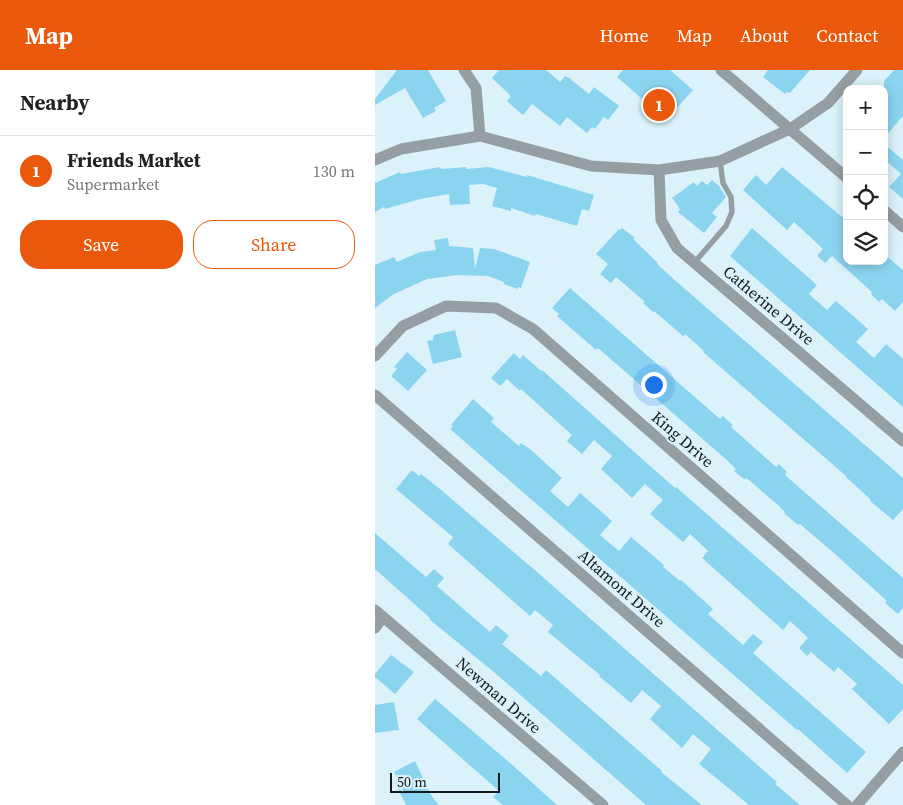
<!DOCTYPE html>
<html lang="en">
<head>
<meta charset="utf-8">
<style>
  :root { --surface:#fff; --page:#f6f6f6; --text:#222; --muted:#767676; --line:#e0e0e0; --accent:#ea580c }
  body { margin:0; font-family:"Source Serif 4",serif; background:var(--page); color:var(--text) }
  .controls { position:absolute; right:15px; top:15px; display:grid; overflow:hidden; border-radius:10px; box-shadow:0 2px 12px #0003 }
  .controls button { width:45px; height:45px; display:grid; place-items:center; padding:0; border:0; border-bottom:1px solid var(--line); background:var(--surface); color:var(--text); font:25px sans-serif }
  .scale { position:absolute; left:15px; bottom:12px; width:110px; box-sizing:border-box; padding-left:5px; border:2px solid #111a1d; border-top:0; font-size:14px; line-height:18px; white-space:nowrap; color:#111a1d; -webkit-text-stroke:4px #dbf2fb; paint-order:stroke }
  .you { position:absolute; left:278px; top:314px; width:18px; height:18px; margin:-12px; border:4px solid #fff; border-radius:50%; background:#1a73e8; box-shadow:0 0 0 8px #1a73e833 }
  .badge { display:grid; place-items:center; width:32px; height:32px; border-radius:50%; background:var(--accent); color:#fff; font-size:16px; font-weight:700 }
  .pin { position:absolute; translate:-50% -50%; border:2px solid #fff; box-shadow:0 1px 5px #0006 }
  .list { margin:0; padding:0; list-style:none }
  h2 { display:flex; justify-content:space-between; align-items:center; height:65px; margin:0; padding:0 20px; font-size:21px }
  h2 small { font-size:16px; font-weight:400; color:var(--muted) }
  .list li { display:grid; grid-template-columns:32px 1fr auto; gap:15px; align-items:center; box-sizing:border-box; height:70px; padding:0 20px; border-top:1px solid var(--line) }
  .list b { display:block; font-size:19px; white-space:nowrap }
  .list p { margin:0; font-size:16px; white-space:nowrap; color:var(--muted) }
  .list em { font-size:16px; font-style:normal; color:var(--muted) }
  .actions { display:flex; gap:10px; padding:15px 20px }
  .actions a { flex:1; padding:11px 0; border:1px solid var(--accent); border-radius:20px; text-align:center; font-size:18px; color:var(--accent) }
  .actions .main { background:var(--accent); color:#fff }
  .icon { flex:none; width:28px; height:28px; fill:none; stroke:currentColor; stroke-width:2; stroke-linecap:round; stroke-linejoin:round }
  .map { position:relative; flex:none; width:528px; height:735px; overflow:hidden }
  header { display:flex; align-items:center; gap:30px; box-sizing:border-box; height:70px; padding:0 25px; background:var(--accent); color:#fff }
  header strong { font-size:24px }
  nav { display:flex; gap:28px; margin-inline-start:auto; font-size:18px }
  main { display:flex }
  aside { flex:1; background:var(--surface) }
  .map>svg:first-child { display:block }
</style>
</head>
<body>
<header>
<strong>Map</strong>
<nav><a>Home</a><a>Map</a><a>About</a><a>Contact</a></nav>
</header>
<main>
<aside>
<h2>Nearby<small></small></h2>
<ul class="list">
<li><span class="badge">1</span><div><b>Friends Market</b><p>Supermarket</p></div><em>130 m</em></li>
</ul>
<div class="actions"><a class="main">Save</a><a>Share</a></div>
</aside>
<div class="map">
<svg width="528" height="735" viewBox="0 0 528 735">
  <rect width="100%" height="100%" fill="#dbf2fb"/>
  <path fill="#8bd4f0" d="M22 0H53L71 31 59 38 61 41 48 48 30 18 0 35V29Z
    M124 0H171L185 12 190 6 194 8 214 24 219 17 244 36 233 50 229 47 220 59 217 57 212 63 192 47 185 56 157 34 148 45 132 31 136 26 117 8Z
    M248 0H295L318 20 291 50 242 7Z
    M393 0H435L415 23 412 22 410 24 388 7Z
    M519 0H528V46L509 68V11Z
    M509 74 528 90V129L514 117 526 104 509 89Z
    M65 97 66 99 91 97V99L114 97 152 107V105L219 125 214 141 207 139 202 156 161 144 160 146 136 138V141L117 136 122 118 108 114 94 115 95 134 75 135 74 124 45 129 10 139 9 137 0 142V113L25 102 26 104Z
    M407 97 472 151V191H509V184L528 200V232L520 241 507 229 504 232 496 224 497 222 457 186 450 193 442 186 448 179 419 152 412 160 368 120 381 105 391 115Z
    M337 110 344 116 351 127 337 143 342 147 329 163 303 142 305 139 297 128 319 112 322 116 327 111 332 115Z
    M247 158 260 168 258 169 282 192 283 195 302 212 528 408V439L518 450 495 431 496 430 471 407V406L328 282 329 281 310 264 309 267 279 241 278 242 268 233 270 232 241 207 236 213 225 204 233 194 221 184 244 159 245 160Z
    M377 158 442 215 434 224 452 240 461 231 493 259 481 272 499 288 511 274 528 289V337L355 186Z
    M73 168 74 176 98 178 100 199 105 178 119 179 155 192 146 218 143 217V219L129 214V212L113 206 82 205 52 209 19 224 0 238V195L19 187 22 192 45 182 61 180 59 170Z
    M195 218 345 349 348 346 358 355 356 357 401 397 404 394 412 402 410 405 528 508V538L523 544 510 533 512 531 460 484 425 454 423 455 409 443 410 442 404 436 374 410 371 408 369 409 359 401 361 399 354 392 223 278 221 280 182 246 184 244 177 238Z
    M80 260 87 287 58 294 52 271 58 270 59 265Z
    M32 282 52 300 33 321 16 306 22 299 19 297Z
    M139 283 145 289 148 285 166 301 167 300 300 418 301 417 341 452 528 615V639L514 654 477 619 482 614 463 597 459 602 436 582 432 586 424 578 433 568 415 551 408 560 327 488 333 481 315 464 308 472 275 444 288 430 270 414 257 428 226 399 237 386 219 370 207 384 192 371 197 365 146 319 145 321 132 309 125 316 116 308Z
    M98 329 119 348 116 352 144 376 146 373 155 379 187 408 175 421 193 437 205 423 237 451 225 465 244 481 256 467 289 495 288 497 305 511 306 510 338 539 333 544 368 575 378 564 388 572 378 583 491 682 472 703 423 659 422 660 75 359 78 356 76 355Z
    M37 400 44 406 46 404 65 419 162 502 402 712 400 714 425 735H374L324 694 336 679 318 664 307 678 275 649 286 636 267 620 256 633 224 606 225 605 173 562 178 555 160 540 155 546 73 474 78 467 21 419Z
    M0 463 51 507 59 499 69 508 62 516 115 562 121 555 134 566 127 574 166 606 171 600 287 701 286 702 327 735H271L120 603 54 549 55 548 0 499Z
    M16 585 39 602 20 624 0 607V604Z
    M60 629 134 692 182 735H128L118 727 124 721 42 649Z
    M19 632 24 660 0 663V635Z
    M40 691 56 725 64 735H31L19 711 23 710 19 702Z"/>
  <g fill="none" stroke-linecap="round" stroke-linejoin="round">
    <path stroke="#959fa3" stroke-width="5.5" d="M319 193 351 156 357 142 356 127 348 113 345 91"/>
    <path stroke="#959fa3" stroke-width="11" d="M89 0 101 18 105 66
      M346 0 472 108
      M0 90 26 79 105 66 216 96 284 100 345 91 415 59 453 33 482 0
      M284 100 286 150 302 178 528 371
      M509 140 528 157
      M0 286 28 256 71 236 121 238 158 259 528 583
      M0 325 472 735
      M0 540 228 735
      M0 558 8 547
      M482 735 528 682"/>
  </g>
  <g text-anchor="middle" stroke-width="4" stroke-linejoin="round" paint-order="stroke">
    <g font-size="16" fill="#111a1d" stroke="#dbf2fb">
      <text transform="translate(394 235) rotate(40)" y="6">Catherine Drive</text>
      <text transform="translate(308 369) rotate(41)" y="6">King Drive</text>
      <text transform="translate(247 518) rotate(41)" y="6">Altamont Drive</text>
      <text transform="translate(124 625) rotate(41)" y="6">Newman Drive</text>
    </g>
  </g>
</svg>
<div class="controls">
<button>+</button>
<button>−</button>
<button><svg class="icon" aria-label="locate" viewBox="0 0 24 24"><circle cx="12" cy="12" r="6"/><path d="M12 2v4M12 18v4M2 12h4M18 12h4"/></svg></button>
<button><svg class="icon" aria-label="layers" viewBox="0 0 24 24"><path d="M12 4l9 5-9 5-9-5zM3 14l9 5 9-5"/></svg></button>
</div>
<div class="scale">50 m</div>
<div class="you"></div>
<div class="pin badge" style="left:284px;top:35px">1</div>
</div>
</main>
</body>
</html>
